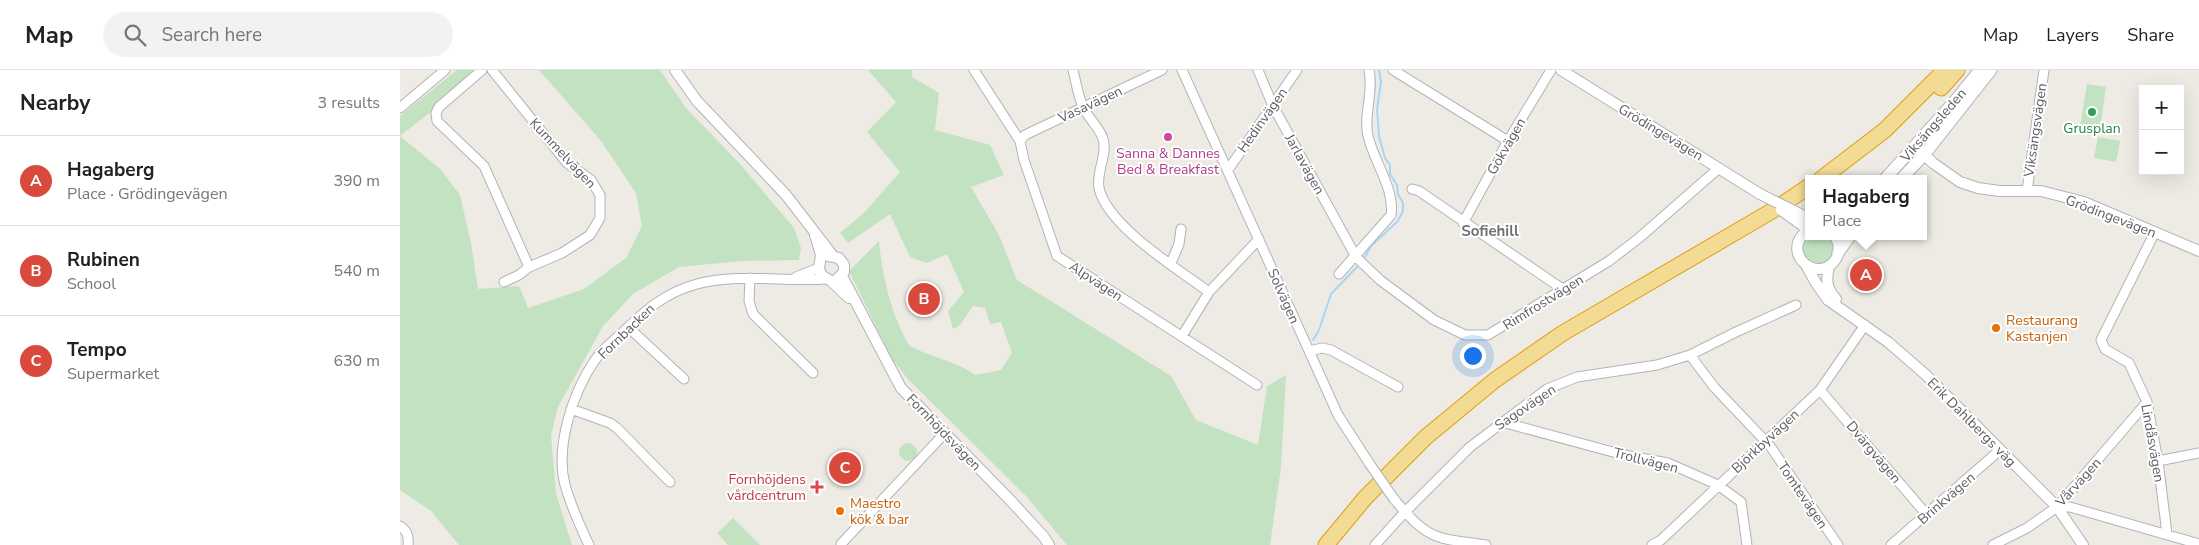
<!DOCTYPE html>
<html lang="en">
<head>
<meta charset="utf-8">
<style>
  :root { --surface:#fff; --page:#f2f2f2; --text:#222; --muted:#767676; --line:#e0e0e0; --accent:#d94a3d }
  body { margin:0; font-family:"Nunito Sans",sans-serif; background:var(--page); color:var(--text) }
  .controls { position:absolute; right:15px; top:15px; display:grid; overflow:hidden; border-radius:0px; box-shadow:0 5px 20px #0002 }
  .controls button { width:45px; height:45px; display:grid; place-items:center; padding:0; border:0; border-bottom:1px solid var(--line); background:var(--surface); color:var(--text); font:25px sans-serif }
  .you { position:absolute; left:1072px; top:285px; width:18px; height:18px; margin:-12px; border:4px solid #fff; border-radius:50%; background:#1a73e8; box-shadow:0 0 0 8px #1a73e833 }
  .badge { display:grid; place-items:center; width:32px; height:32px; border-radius:50%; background:var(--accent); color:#fff; font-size:16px; font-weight:700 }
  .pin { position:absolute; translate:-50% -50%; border:2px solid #fff; box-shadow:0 1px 5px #0006 }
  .popup { position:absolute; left:1405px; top:105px; width:122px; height:65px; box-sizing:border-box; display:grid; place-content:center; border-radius:0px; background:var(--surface); filter:drop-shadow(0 1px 4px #0005); font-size:16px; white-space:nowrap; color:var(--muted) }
  .popup b { font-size:19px; color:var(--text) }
  .popup::after { content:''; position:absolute; left:50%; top:100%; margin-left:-10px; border:10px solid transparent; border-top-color:var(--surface) }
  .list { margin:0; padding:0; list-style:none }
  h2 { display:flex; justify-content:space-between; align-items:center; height:65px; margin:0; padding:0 20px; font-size:21px }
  h2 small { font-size:16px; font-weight:400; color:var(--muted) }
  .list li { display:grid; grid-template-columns:32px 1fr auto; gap:15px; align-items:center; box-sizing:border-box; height:90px; padding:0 20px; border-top:1px solid var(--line) }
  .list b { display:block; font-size:19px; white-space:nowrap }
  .list p { margin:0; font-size:16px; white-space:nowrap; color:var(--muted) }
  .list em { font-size:16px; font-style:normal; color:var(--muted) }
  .icon { flex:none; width:28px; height:28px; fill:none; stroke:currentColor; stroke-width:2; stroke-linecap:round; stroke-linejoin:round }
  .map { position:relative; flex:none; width:1799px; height:475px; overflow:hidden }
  header { display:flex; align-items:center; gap:30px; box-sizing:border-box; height:70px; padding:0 25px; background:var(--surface); border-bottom:1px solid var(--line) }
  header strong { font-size:24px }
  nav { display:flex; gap:28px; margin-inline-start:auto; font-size:18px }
  .search { width:350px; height:45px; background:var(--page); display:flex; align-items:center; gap:12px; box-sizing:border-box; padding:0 18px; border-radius:28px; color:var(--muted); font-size:19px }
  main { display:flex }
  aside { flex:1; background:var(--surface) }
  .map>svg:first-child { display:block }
</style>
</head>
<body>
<header>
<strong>Map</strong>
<div class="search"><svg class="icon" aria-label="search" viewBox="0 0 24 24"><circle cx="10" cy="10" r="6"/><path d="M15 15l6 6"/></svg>Search here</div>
<nav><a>Map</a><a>Layers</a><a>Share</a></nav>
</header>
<main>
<aside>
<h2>Nearby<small>3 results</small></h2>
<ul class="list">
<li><span class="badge">A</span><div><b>Hagaberg</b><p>Place · Grödingevägen</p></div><em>390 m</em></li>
<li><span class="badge">B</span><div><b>Rubinen</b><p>School</p></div><em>540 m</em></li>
<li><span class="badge">C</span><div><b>Tempo</b><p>Supermarket</p></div><em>630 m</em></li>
</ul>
</aside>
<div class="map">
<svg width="1799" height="475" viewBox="0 0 1799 475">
  <rect width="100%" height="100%" fill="#edebe4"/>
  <path fill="#c2e2c2" d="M57 0H77L74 8 0 66 41 100 60 125 71 173 78 219 119 216 128 238 184 219 226 188 242 156 236 123 201 71 139 0H260L286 38 341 95 394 158 401 178 399 190 341 191 279 197 233 224 203 256 158 337 151 366 156 424 172 475H59L31 441 0 420V46Z
    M468 0H512V7L539 23 535 60 590 75 604 105 571 117 599 165 617 210 771 306 796 350 858 375 867 316 886 305 881 397 870 475H667L627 427 507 308 492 289 449 201 479 171C482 203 489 235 503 264 506 269 507 274 512 277 532 288 557 291 575 305L601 300 612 283 601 252 590 254 585 238 573 236 560 255 553 259 548 241 564 222 547 184 527 193 510 187 490 144 448 173 440 163 464 143 500 102 467 62 496 32Z
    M1687 14 1706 17 1700 59 1680 56Z
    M1698 67 1720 71 1716 92 1694 88Z
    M1403 179a15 15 0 1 1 30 0a15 15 0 1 1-30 0Z
    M499 382a9 9 0 1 1 18 0a9 9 0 1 1-18 0Z
    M333 448 360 475H328L317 463Z"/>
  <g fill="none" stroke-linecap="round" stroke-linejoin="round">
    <path stroke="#a9d5f7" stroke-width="2" d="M965 187 971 176 998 151 1003 141V133L998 124 997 115 990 104V95L985 88 979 66 977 39 981 12 979 0
      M913 270 919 260 931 224 957 197"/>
    <g stroke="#b1b4b7" stroke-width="11">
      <path id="minor" d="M82 0 39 37 36 43 37 51 84 96 129 197 162 183 190 165 200 148V125L191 110 167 93 92 0
        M574 0 620 71 624 90 657 186 857 315
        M673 0C676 12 678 26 683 37 688 48 700 58 703 69 708 84 696 101 699 118 707 156 778 199 809 222
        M782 0 938 345 969 393
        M858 0 873 36 956 187 980 210 1034 250 1065 265H1088L1209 191 1239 168 1319 98
        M993 0 1108 71
        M0 38 45 0
        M620 71 625 65 762 0
        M828 100 897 0
        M1012 119 1019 121 1164 220
        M1627 121 1644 0
        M1063 153 1108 71 1151 0
        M1755 162 1701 270 1705 279 1729 293 1747 332 1758 391 1767 464
        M771 193 779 174 781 159
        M939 204 991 145C995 119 974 92 968 66 963 46 974 22 969 0
        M396 207 419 198
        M350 208 349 231 353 244 413 303
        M104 212 119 205 129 197
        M228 257 284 309
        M782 266 809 222 859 169
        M909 281 922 278 931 280 998 317
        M1290 285 1314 317 1370 376 1438 475
        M1420 320 1527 445
        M171 339 210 353 217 358 270 412
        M1102 352 1224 385 1268 393 1318 415 1341 432 1347 475
        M1758 391 1799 383
        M994 429C1006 443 1020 461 1039 467 1053 472 1071 472 1086 475
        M1657 437H1670L1799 474
        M0 456C7 461 9 466 8 475
        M441 474 544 364
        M189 475C180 456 171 436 165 415 155 376 173 322 195 290 202 280 213 271 222 263 246 240 264 223 297 214 339 203 383 212 425 209
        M975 475 1004 443 1070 377 1147 319 1177 307 1257 295 1290 285 1336 262 1396 235
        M1252 475 1261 470 1420 320 1465 255
        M1491 475 1600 380
        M1593 475 1627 458 1657 437 1747 332"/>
    </g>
    <g stroke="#b1b4b7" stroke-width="12">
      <path id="tertiary" d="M275 0 297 31 386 125 433 186
        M1161 0 1360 124
        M1515 76 1533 93 1560 112 1578 118 1599 121H1641L1684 132 1799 181
        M1408 160C1378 182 1418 216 1436 189 1440 182 1439 173 1435 166
        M415 165 421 185 419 198 421 205 431 211 449 228
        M428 186 439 188 444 195V202L437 209
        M1406 195 1416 213 1428 230 1488 272 1526 305 1657 437 1683 475
        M1429 196C1426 210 1426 218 1436 229
        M442 206 501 318 611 431 644 467 649 475"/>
    </g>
    <g stroke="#b0b3b7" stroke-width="13">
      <path id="secondary" d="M1485 109 1553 33 1580 0
        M1501 109 1524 85 1591 0
        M1438 183 1450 166"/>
    </g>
    <g stroke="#dc9e14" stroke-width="17">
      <path id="motorway" d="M1541 18 1557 0
        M1421 109 1485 60 1545 0
        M926 475 965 428 1026 367 1095 310 1163 263 1377 138 1408 117"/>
    </g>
    <use href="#minor" stroke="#fff" stroke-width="9"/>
    <use href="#tertiary" stroke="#fff" stroke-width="10"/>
    <use href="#secondary" stroke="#fff" stroke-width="11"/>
    <use href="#motorway" stroke="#f3db94" stroke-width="15"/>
    <g stroke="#b1b4b7" stroke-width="11" stroke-linecap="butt">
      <path id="minor-bridge" d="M969 393 994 429"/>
    </g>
    <g stroke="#b1b4b7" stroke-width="12" stroke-linecap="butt">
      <path id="tertiary-bridge" d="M1360 124 1408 148
        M1381 140 1402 155"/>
    </g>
    <use href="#minor-bridge" stroke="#fff" stroke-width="9"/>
    <use href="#tertiary-bridge" stroke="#fff" stroke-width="10"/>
  </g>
  <circle fill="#2e9e5b" stroke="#fff" stroke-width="2" cx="1692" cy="42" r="5"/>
  <circle fill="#d1479c" stroke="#fff" stroke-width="2" cx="768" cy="67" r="5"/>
  <g fill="#e8710a" stroke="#fff" stroke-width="2">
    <circle cx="1596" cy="258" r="5"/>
    <circle cx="440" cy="441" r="5"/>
  </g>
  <path fill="#e0444e" stroke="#fff" stroke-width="2" d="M414.5 409.5h5v5h5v5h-5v5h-5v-5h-5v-5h5z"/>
  <g text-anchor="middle" stroke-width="4" stroke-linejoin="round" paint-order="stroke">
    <g font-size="14" fill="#5c5f63" stroke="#fff">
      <text transform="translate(690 34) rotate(-25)" y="5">Vasavägen</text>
      <text transform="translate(862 50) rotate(-55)" y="5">Hedinvägen</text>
      <text transform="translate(1533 55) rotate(-49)" y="5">Viksängsleden</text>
      <text transform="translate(1635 60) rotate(-82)" y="5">Viksängsvägen</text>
      <text transform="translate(1261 62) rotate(31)" y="5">Grödingevägen</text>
      <text transform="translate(1106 76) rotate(-60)" y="5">Gökvägen</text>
      <text transform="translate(163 83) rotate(47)" y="5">Kummelvägen</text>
      <text transform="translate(905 94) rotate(61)" y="5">Jarlavägen</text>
      <text transform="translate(1711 146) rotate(21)" y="5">Grödingevägen</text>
      <text transform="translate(696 211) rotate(33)" y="5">Alpvägen</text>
      <text transform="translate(884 226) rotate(66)" y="5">Solvägen</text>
      <text transform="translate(1143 232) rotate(-32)" y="5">Rimfrostvägen</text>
      <text transform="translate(226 261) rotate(-44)" y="5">Fornbacken</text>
      <text transform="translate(1125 337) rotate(-34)" y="5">Sagovägen</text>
      <text transform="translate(1572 352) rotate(45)" y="5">Erik Dahlbergs väg</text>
      <text transform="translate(544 362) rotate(46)" y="5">Fornhöjdsvägen</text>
      <text transform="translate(1365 371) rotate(-43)" y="5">Björkbyvägen</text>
      <text transform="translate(1753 373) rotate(80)" y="5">Lindåsvägen</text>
      <text transform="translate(1474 382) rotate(50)" y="5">Dvärgvägen</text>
      <text transform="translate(1246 390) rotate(14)" y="5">Trollvägen</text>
      <text transform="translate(1678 412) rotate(-48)" y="5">Vårvägen</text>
      <text transform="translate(1403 425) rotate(56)" y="5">Tomtevägen</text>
      <text transform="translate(1546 428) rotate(-41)" y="5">Brinkvägen</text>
    </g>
    <g font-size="14" fill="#27864d" stroke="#fff">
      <text x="1692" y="63">Grusplan</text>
    </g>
    <g font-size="14" fill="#b23c85" stroke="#fff">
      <text x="768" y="88">Sanna &amp; Dannes<tspan x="768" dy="16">Bed &amp; Breakfast</tspan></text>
    </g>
    <g font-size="14" fill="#c56008" stroke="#fff" text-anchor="start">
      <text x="1606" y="255">Restaurang<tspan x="1606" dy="16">Kastanjen</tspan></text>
      <text x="450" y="438">Maestro<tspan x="450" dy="16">kök &amp; bar</tspan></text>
    </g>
    <g font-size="14" fill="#be3a42" stroke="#fff" text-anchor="end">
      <text x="406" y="414">Fornhöjdens<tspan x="406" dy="16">vårdcentrum</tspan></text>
    </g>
    <g font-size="15" font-weight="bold" fill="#6d7175" stroke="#fff">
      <text x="1090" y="166">Sofiehill</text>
    </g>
  </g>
</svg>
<div class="controls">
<button>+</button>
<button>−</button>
</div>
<div class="you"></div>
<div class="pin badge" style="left:1466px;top:205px">A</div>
<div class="popup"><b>Hagaberg</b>Place</div>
<div class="pin badge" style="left:524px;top:229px">B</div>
<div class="pin badge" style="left:445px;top:398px">C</div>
</div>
</main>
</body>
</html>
